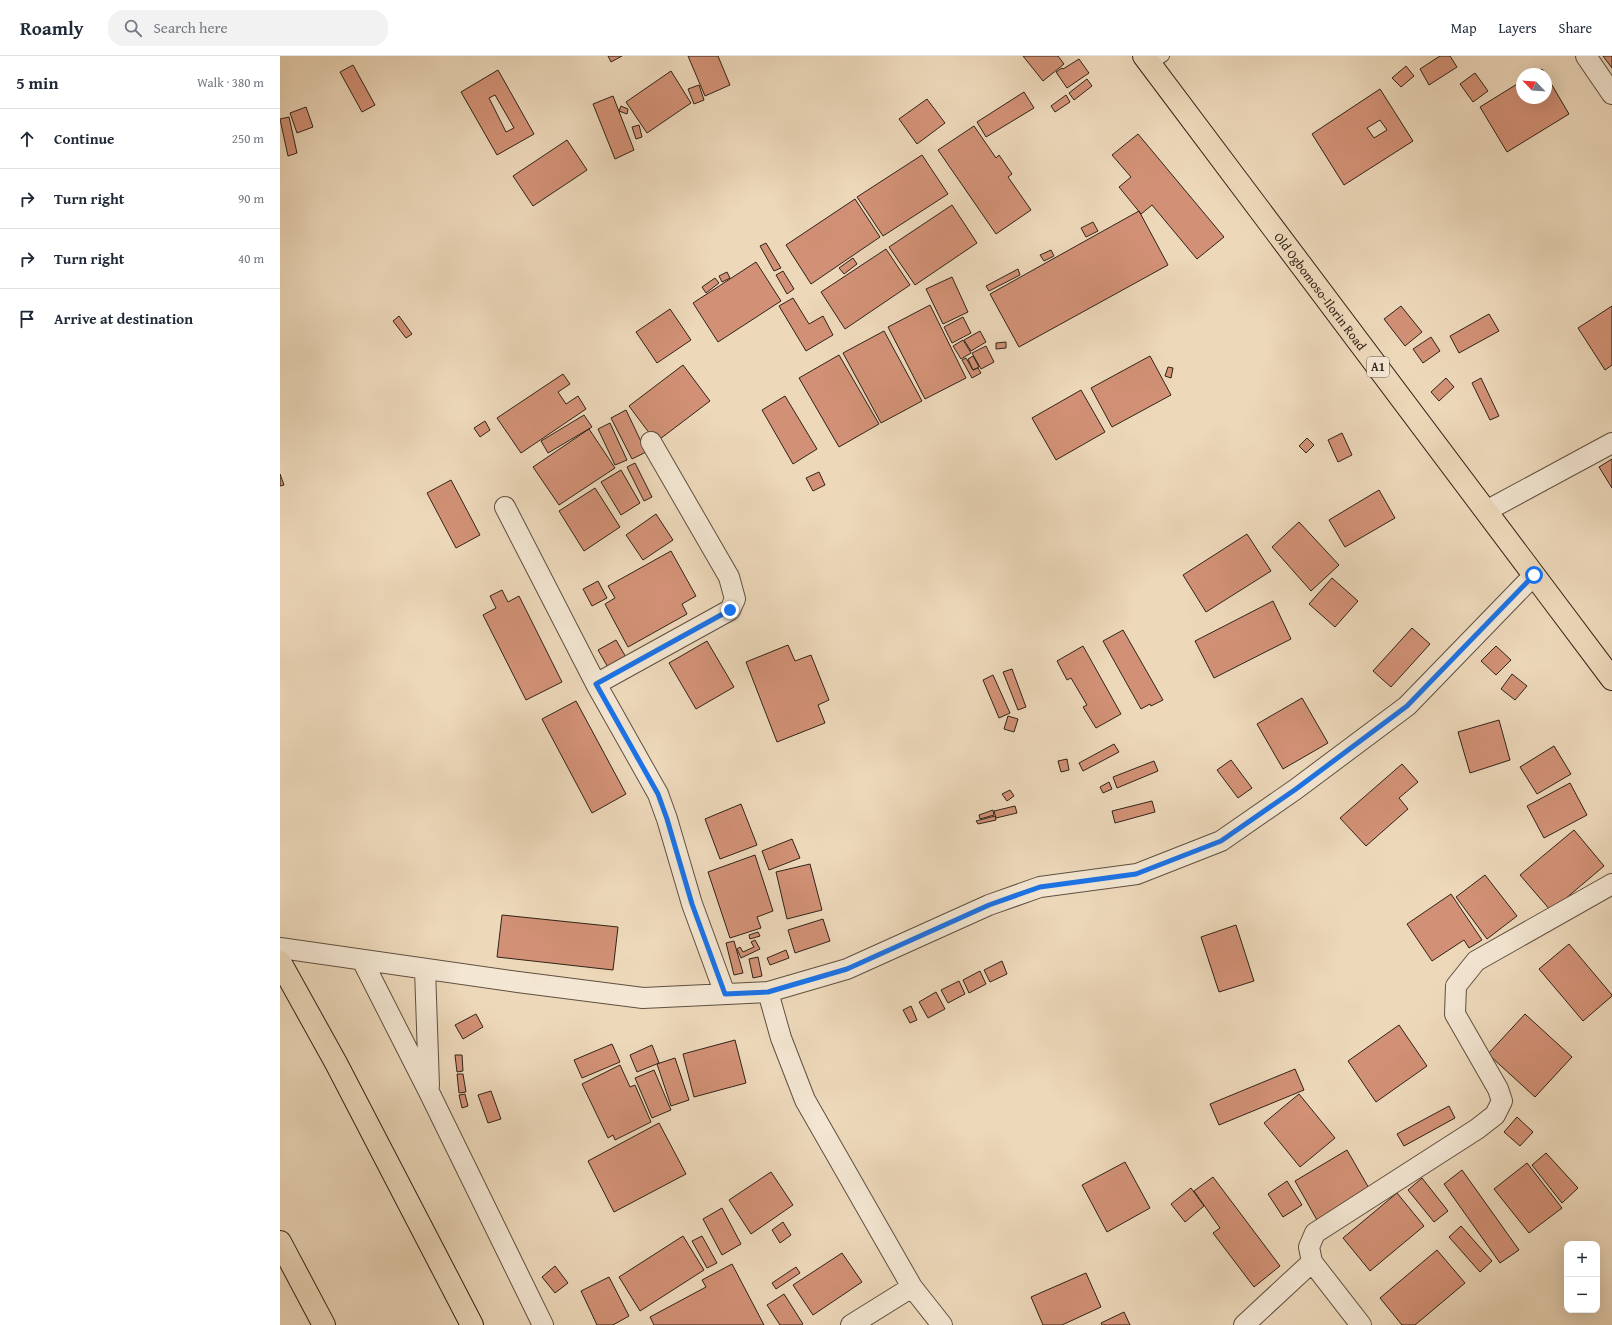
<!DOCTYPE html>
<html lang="en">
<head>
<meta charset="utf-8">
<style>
  :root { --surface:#fff; --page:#f2f2f3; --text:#1f2937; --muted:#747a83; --line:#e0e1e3 }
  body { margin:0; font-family:"Gentium Book Plus",serif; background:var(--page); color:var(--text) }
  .controls { position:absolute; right:12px; bottom:12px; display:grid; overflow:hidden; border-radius:8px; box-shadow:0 4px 16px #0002 }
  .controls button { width:36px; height:36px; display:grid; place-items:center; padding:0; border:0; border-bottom:1px solid var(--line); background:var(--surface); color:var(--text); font:20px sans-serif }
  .compass { position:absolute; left:1236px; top:12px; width:36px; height:36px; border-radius:50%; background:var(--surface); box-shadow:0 4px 16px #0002; rotate:295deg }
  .stop { position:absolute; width:12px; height:12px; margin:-9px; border:3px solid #1a73e8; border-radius:50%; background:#fff }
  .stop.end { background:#1a73e8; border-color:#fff; box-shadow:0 1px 4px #0008 }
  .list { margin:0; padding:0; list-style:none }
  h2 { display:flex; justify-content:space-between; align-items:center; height:52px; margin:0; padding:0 16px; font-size:17px }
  h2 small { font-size:13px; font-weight:400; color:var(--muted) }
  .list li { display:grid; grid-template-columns:26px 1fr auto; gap:12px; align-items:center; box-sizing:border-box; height:60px; padding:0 16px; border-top:1px solid var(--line) }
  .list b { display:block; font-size:15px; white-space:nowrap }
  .list em { font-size:13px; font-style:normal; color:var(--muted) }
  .icon { flex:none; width:22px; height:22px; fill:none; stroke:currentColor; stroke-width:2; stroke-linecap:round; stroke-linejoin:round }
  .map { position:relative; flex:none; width:1332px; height:1269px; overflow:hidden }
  header { display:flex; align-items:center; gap:24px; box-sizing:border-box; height:56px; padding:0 20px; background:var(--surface); border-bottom:1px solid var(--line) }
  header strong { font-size:19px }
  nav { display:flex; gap:22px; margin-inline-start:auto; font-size:14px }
  .search { width:280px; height:36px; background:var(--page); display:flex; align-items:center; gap:10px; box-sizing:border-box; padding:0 14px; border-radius:16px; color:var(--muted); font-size:15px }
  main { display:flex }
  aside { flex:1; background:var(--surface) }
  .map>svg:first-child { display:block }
</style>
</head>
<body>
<header>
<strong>Roamly</strong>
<div class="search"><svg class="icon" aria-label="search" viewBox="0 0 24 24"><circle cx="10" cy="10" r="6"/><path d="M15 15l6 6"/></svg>Search here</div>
<nav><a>Map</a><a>Layers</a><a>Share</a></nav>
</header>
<main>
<aside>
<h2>5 min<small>Walk · 380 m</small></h2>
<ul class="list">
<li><svg class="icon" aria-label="ahead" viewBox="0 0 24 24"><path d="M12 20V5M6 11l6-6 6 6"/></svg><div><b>Continue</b></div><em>250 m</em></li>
<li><svg class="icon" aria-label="right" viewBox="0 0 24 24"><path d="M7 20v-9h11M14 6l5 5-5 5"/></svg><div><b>Turn right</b></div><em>90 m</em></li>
<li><svg class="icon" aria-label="right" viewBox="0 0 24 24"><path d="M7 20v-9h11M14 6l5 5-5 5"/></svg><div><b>Turn right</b></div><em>40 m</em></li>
<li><svg class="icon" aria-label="arrive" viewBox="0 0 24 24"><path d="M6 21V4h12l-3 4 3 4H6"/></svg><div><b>Arrive at destination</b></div></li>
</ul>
</aside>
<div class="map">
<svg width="1332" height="1269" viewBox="0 0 1332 1269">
  <rect width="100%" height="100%" fill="#edd8ba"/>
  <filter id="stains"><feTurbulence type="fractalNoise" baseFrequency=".005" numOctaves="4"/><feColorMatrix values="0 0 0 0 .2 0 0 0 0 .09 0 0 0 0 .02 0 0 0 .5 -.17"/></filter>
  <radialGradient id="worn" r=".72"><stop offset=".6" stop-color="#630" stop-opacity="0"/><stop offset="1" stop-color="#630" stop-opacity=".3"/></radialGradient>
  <path fill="#d29176" stroke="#302318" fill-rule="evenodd" d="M328 0H342L331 6Z
    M408 0H438L450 29 425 40Z
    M743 0H778L784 8 763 25Z
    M1160 0H1170L1177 11 1149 29 1140 13Z
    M1323 0H1332V12Z
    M799 3 809 17 787 32 776 16 782 12 783 13Z
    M73 9 95 49 82 56 60 16Z
    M1126 10 1134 20 1121 31 1112 22Z
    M1262 13 1265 18H1254Z
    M218 14 254 78 217 99 181 36ZM215 39 234 72 226 76 209 42Z
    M391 15 411 47 367 77 346 46Z
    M1195 17 1208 35 1193 46 1180 28Z
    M1266 19 1289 58 1227 96 1200 51 1242 25V42H1266Z
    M807 23 812 30 794 44 789 37Z
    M419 29 424 44 414 48 408 33Z
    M1100 33 1133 85 1064 129 1032 78ZM1100 64 1107 74 1094 82 1087 72Z
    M744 36 754 52 706 81 697 66Z
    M786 39 790 46 775 56 771 50Z
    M333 40 354 94 335 103 313 48Z
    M647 43 665 67 637 88 619 63Z
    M341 50 348 53 347 58 339 55Z
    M26 51 33 71 17 77 10 57Z
    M9 61 17 97 8 100 0 63Z
    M359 69 362 81 356 83 352 71Z
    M694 70 716 102 719 99 732 118 728 121 751 154 716 178 658 94Z
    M858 78 944 181 917 203 872 149 861 158 839 131 851 121 832 99Z
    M287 84 307 114 253 150 233 120Z
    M642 99 668 138 603 180 577 141Z
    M575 143 600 181 531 228 506 189Z
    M672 149 697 187 635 229 609 191Z
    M859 155 888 209 739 291 710 238Z
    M813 166 818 175 806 181 801 172Z
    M486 187 501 212 494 215 480 190Z
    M606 193 630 229 565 273 541 236Z
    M771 194 774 200 764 205 760 199Z
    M573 202 577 208 564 218 559 212Z
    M476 206 501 245 438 286 413 247Z
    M738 213 740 219 709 235 706 230Z
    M503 215 514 233 507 238 496 219Z
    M447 216 450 222 442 226 439 220Z
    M672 221 688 256 663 268 646 233Z
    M435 222 439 227 426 237 422 231Z
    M513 242 529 268 543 260 553 279 526 295 499 250Z
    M650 249 686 322 645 343 608 271Z
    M1121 250 1142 276 1125 290 1104 263Z
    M1332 250V309L1325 314 1298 272Z
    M390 253 411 284 377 307 356 276Z
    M1209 258 1219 275 1179 297 1170 280Z
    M119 260 132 278 126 282 113 265Z
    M683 261 691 277 672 287 664 271Z
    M604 275 642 345 601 367 563 297Z
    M700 275 706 286 691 295 684 284Z
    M1151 281 1160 295 1143 307 1133 293Z
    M683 284 691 297 681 303 673 290Z
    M726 286V292L716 293V287Z
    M706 290 714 306 701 313 692 297Z
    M559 299 599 368 559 391 519 322Z
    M693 300 699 311 693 314 688 303Z
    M870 300 891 339 832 371 811 332Z
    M686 302 693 314 698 312 701 317 692 322 682 304Z
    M403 309 430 345 376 386 349 350Z
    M888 311 893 312 891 322 885 320Z
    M283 318 290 328 278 336 286 348 298 340 306 353 241 397 217 362Z
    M1166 322 1174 331 1159 345 1151 336Z
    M1201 322 1219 360 1210 364 1192 327Z
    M801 334 825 376 776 404 752 362Z
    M505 340 537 393 513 408 482 354Z
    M346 354 366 396 352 403 331 362Z
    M304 359 312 371 268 397 261 385Z
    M205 365 210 374 200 381 194 372Z
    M330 367 347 404 335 409 318 373Z
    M309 373 335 412 279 449 253 411Z
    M1062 377 1072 399 1058 406 1048 384Z
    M1027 382 1034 389 1026 397 1019 390Z
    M1332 403V432L1319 411Z
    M355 407 372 441 364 445 347 411Z
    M341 414 360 447 341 459 321 426Z
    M539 416 545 429 533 435 526 422Z
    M0 418 4 429 0 430Z
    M171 424 200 479 176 492 147 437Z
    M315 432 340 471 304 495 279 455Z
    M1099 434 1115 462 1065 491 1049 464Z
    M376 458 393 484 363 504 346 479Z
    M1019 466 1059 509 1031 535 992 491Z
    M967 478 991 515 926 556 903 519Z
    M391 495 416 540 402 548 407 558 348 591 325 548 335 542 328 530Z
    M1052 522 1078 545 1055 571 1029 548Z
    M318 525 327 542 312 550 303 533Z
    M222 534 228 546 239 540 282 626 246 644 203 559 216 552 210 540Z
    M993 545 1011 583 934 622 915 585Z
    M1132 572 1150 588 1111 631 1093 615Z
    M843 574 883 644 871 650 870 648 861 653 823 585Z
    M336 584 347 603 329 613 318 594Z
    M427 585 454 631 416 653 389 607Z
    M508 589 515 605 531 599 549 644 538 649 545 667 497 686 466 606Z
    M803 590 841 658 816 672 803 651 807 649 791 622 787 624 777 605Z
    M1216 590 1231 604 1216 619 1201 605Z
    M732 613 746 651 738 654 723 616Z
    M1232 618 1247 630 1235 644 1221 633Z
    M713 619 730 657 719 662 703 624Z
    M1022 642 1048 687 1003 713 977 668Z
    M296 645 346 738 312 757 262 663Z
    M728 660 738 663 734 676 724 673Z
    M1219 664 1230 704 1190 717 1178 676Z
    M834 688 839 696 803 715 799 707Z
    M1274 690 1291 718 1257 738 1240 711Z
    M787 703 789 714 781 716 778 705Z
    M951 704 972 732 958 742 937 714Z
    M874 705 878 715 837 732 833 721Z
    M1122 708 1138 726 1119 742 1128 753 1086 790 1060 762Z
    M829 726 832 733 823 737 820 731Z
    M1290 727 1307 759 1264 782 1247 750Z
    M730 734 734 740 727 745 722 738Z
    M872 745 875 756 835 767 832 755Z
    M461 748 477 789 440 803 425 763Z
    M735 750 737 757 716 762 714 755Z
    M713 754 714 759 700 763 699 759Z
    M715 760 716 764 698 768 696 765Z
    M1294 774 1324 810 1271 855 1240 819Z
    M512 783 520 802 489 814 482 795Z
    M475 799 493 855 477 861 481 872 450 882 428 816Z
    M530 808 542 854 507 863 496 816Z
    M1205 819 1237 860 1207 883 1176 841Z
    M1171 838 1202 884 1189 892 1184 884 1152 905 1127 868Z
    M222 859 338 871 333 914 217 901Z
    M543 863 550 885 515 897 508 874Z
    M956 869 974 925 939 936 921 881Z
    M478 876 480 880 470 883 469 879Z
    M475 884 480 893 461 902 457 893 460 891 463 896 474 891 471 886Z
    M454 885 463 917 454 919 446 887Z
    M1289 888 1332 939V940L1303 965 1259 913Z
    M506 894 509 902 490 909 487 902Z
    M478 901 482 920 473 922 469 903Z
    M722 905 727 918 710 926 704 914Z
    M700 915 706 928 689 937 683 924Z
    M679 925 685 938 668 947 661 934Z
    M656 936 665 953 648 962 639 946Z
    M631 950 637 964 630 967 623 954Z
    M196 958 203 971 183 983 175 969Z
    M1245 958 1292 1001 1255 1041 1208 998Z
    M1119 969 1147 1010 1096 1046 1068 1005Z
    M455 984 466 1027 414 1041 403 998Z
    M332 988 340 1006 302 1022 294 1004Z
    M372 989 379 1007 357 1016 350 999Z
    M175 999H182L183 1015 177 1016Z
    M395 1002 409 1044 391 1050 377 1008Z
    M340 1009 350 1031 355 1029 371 1066 335 1084 333 1079 328 1082 302 1028Z
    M1015 1013 1024 1034 939 1069 930 1048Z
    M374 1014 391 1054 372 1062 355 1022Z
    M177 1018H183L186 1036 179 1037Z
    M211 1035 221 1063 208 1067 198 1039Z
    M185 1038 188 1050 182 1052 179 1039Z
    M1019 1038 1055 1082 1020 1111 984 1067Z
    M1169 1050 1175 1062 1124 1090 1117 1078Z
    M1237 1061 1253 1076 1240 1090 1224 1076Z
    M379 1067 406 1118 334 1156 308 1105Z
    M1067 1094 1090 1134 1037 1164 1015 1125Z
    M1266 1097 1298 1132 1282 1147 1252 1109Z
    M845 1106 870 1152 827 1176 802 1129Z
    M1247 1107 1282 1152 1249 1177 1214 1133Z
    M1182 1114 1239 1194 1220 1207 1164 1128Z
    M491 1116 513 1149 471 1178 449 1144Z
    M933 1121 1000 1210 974 1231 933 1177 940 1172 914 1135Z
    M1142 1122 1168 1155 1154 1166 1128 1134Z
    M1007 1125 1022 1149 1003 1161 988 1138Z
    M911 1132 924 1150 905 1166 891 1148Z
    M1117 1137 1144 1170 1090 1215 1063 1182Z
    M442 1152 461 1188 442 1199 423 1163Z
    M503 1166 511 1179 500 1187 492 1174Z
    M1181 1170 1212 1205 1200 1216 1169 1181Z
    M403 1180 424 1214 360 1255 339 1221Z
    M422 1180 437 1207 427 1212 412 1185Z
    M1157 1194 1185 1227 1135 1269H1122L1100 1242Z
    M562 1197 582 1226 533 1259 513 1229Z
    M452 1208 484 1269H374L370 1261 426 1231 422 1224Z
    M275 1210 288 1227 275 1237 262 1221Z
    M516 1211 520 1217 496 1233 492 1227Z
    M806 1217 821 1251 782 1269H763L751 1241Z
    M329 1221 349 1260 333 1269H317L301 1235Z
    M504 1238 523 1268 521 1269H500L487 1249Z
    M844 1256 850 1269H822L821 1267Z"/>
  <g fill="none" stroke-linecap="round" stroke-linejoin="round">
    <g stroke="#5f5040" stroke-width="12">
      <path id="service" d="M871 9 884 0"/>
    </g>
    <g stroke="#5f5040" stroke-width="22">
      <path id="minor" d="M1306 0 1332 38
        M225 451 316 628 378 738 387 763 412 848 445 938
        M1206 455 1332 387
        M316 628 450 554 455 543 449 521 371 386
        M0 892 238 926 363 942 488 936 567 913 709 849 760 831 857 818 941 785 1016 733 1127 650 1254 519
        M82 904 149 1036 263 1269
        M145 913 149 1030
        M488 936 501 982 525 1044 632 1231 662 1269
        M571 1269 632 1231
        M964 1269 1032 1206
        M1081 1269 1032 1206 1029 1191 1035 1177 1197 1073 1215 1059 1222 1045 1218 1033 1175 958 1176 930 1196 905 1332 828"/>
    </g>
    <g stroke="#302318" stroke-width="24">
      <g id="trunk">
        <path id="s1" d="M864 0 1332 623"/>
      </g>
    </g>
    <g stroke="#302318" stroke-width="24">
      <path id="motorway" d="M0 906 56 1007 192 1269
        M0 1186 44 1269"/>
    </g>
    <use href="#service" stroke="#f3e6d2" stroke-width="10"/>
    <use href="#minor" stroke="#f3e6d2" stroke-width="20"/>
    <use href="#trunk" stroke="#edd8ba" stroke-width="22"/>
    <use href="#motorway" stroke="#edd8ba" stroke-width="22"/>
  </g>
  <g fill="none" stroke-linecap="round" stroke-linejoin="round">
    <path stroke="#1a73e8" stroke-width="5" d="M450 554 316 628 378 738 387 763 412 848 445 938 488 936 567 913 709 849 760 831 856 818 941 785 1016 733 1127 650 1254 519"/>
  </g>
  <g text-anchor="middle" stroke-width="3" stroke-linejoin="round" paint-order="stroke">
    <rect fill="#f3e6d2" stroke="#6a5e50" stroke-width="1" x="1087" y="301" width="22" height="20" rx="3"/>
    <g font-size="12" font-weight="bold" fill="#302318">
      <text x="1098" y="315">A1</text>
    </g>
    <g font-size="13" fill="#302318" stroke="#f3e6d2">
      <text dy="5" stroke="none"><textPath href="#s1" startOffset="294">Old Ogbomoso-Ilorin Road</textPath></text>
    </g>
  </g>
  <rect width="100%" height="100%" filter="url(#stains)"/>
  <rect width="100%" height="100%" fill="url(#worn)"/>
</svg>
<div class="controls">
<button>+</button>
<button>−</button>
</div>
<svg class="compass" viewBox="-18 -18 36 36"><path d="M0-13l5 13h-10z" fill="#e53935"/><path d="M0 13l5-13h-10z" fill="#747a83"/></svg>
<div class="stop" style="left:1254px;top:519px"></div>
<div class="stop end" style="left:450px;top:554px"></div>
</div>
</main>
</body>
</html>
